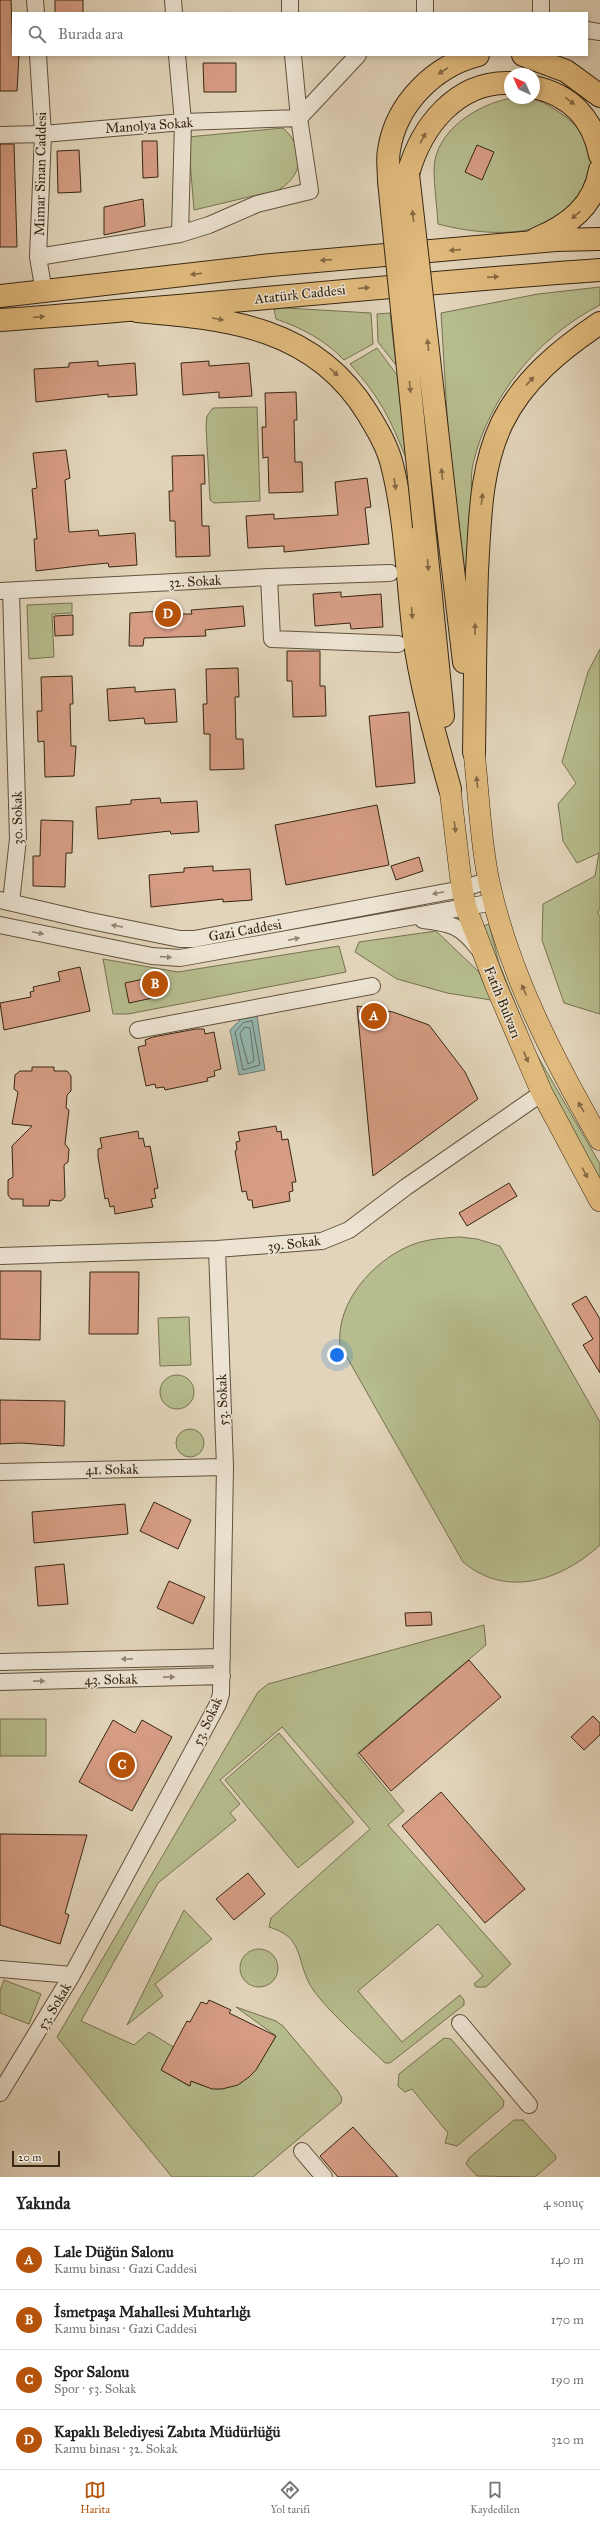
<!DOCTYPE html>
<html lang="tr">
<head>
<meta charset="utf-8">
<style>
  :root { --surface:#fff; --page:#f2f2f2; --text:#222; --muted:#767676; --line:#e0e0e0; --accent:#b45309 }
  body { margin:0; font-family:"IM FELL Great Primer",serif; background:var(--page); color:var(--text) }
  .compass { position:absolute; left:504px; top:68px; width:36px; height:36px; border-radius:50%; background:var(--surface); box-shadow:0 2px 6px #0003; rotate:315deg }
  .scale { position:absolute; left:12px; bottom:10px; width:48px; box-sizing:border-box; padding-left:4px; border:2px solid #372713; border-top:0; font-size:11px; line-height:14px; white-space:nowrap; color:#372713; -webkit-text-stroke:3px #ece3d2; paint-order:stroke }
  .you { position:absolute; left:337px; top:1355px; width:14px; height:14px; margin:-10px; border:3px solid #fff; border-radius:50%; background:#1a73e8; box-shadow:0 0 0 6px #1a73e833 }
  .badge { display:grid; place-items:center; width:26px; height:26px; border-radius:50%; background:var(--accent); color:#fff; font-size:13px; font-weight:700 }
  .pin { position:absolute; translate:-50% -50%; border:2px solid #fff; box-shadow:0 1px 4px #0006 }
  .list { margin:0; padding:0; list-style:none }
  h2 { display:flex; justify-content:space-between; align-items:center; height:52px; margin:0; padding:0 16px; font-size:17px }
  h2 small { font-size:13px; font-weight:400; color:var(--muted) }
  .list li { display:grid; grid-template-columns:26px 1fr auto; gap:12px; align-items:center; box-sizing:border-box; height:60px; padding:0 16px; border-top:1px solid var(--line) }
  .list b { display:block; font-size:15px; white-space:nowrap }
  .list p { margin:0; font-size:13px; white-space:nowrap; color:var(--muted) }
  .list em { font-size:13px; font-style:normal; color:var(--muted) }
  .icon { flex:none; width:22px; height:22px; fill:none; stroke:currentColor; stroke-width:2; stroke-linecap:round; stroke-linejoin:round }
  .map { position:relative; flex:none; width:600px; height:2177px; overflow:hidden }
  .search { position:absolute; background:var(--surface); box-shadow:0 2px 6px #0003; left:12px; right:12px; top:12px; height:44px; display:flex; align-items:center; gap:10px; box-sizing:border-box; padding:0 14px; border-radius:0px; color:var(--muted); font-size:15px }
  .sheet { height:292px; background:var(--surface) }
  nav { display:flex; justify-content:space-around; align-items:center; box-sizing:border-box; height:56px; border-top:1px solid var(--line); background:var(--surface); font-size:11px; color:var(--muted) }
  nav a { display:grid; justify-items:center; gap:2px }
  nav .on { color:var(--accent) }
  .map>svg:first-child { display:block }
</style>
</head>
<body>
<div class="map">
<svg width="600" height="2177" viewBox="0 0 600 2177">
  <rect width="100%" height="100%" fill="#e2d4ba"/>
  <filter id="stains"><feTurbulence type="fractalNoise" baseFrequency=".005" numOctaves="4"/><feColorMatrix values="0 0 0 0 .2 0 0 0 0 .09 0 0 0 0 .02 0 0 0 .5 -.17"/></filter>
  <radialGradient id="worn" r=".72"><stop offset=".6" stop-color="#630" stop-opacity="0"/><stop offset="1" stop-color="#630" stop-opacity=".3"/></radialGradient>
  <path fill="#b6bc8d" stroke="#767250" d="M512 98C518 98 525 97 531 98 554 105 589 130 593 155 594 165 591 177 591 187 581 196 564 216 552 222 519 238 472 233 438 224 437 206 434 187 434 169 435 130 478 104 512 98Z
    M283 128C303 146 306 173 280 189 274 193 264 193 257 195 236 200 215 205 194 210L188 137Z
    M600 287V305C538 337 489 396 473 464 470 477 472 493 472 507 471 541 470 576 469 610L450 463 441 313 538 294Z
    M287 308 371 313 373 344 344 360C325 340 302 328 276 319L274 309Z
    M390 313 396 365 378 342 377 314Z
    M377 348 397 375 407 461C390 418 381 399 350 364Z
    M257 407 260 501 214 503 210 500 206 426 207 416 213 408Z
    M72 603V613L52 614 54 657 29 659 27 605Z
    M600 649V908L598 913 600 917V1014L564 1003 542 940 543 904 595 876 599 853 577 863 563 841 558 804 576 783 562 762 588 672Z
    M489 924 499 963 533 1048 600 1164V1182L540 1073 483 926Z
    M436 931 479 972 491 1000 447 993 397 979 355 952 359 942Z
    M339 946 346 972 128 1014H113L103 959 178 972Z
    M460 1237 477 1239 500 1246 600 1422V1545C562 1580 507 1599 463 1562L340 1345C336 1303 372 1262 409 1246 425 1239 443 1238 460 1237Z
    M189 1317 191 1365 160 1366 158 1318Z
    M160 1392a17 17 0 1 1 34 0a17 17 0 1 1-34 0Z
    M176 1443a14 14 0 1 1 28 0a14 14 0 1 1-28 0Z
    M484 1625 486 1645 357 1754 404 1811 388 1825 511 1964 486 1987H476L474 1984 483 1976 438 1924 358 1991 402 2042 460 1995 464 2000V2005L390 2063H385C365 2043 321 2006 309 1983 296 1957 303 1937 269 1927L271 1918 370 1829 282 1727 220 1780 240 1804 230 1813 236 1820 158 1883 81 2021 134 2045 149 2032 175 2048 162 2070 189 2086 191 2081C234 2102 256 2071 276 2036L236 2007 276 2021 283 2026 337 2090 342 2098 341 2103 253 2177H172L57 2037 258 1692 268 1684Z
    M0 1719H46V1756H0Z
    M279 1733 354 1822 298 1868 225 1780Z
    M184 1910 212 1939 155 1984 163 1996 127 2025Z
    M240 1968a19 19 0 1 1 38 0a19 19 0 1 1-38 0Z
    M4 1980 41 1994 29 2024 0 2013V1991Z
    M444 2038 451 2039 504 2101 503 2107 457 2146 445 2143 448 2133 412 2089 405 2092 398 2086 399 2074Z
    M514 2120H523L555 2155 556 2159 535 2177 477 2176 466 2164 469 2158Z"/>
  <path fill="#95b8b2" stroke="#6f7e72" d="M257 1016 265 1070 239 1075 230 1030 241 1019Z"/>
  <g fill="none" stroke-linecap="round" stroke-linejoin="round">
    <path stroke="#667062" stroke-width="1" d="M252 1021 260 1065 243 1070 235 1032 243 1023Z
      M245 1027 250 1028 254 1061 248 1064 240 1034Z"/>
  </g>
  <path fill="#d69d84" stroke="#372713" d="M0 0H11L13 55H19L17 91H0Z
    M55 0H83V13H55Z
    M203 63H236V92H204Z
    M142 141H157L158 177 143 178Z
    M0 144H14L17 247H0Z
    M477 145 494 152 482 180 465 172Z
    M79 150 81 192 58 193 57 151Z
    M143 199 145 226 104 235V207Z
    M98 361V366L135 363 137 395 108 397V394L36 402 34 369 69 367V363Z
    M209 361V366L249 363 252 396 219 398V392L183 395 181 363Z
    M296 392 297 420H294L295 462H302L303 492 269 493 268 457 263 458 262 427H266L265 393Z
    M66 450 70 478 65 480 69 532 98 530 99 536 135 533 137 565 109 567 108 563 87 565 36 571 34 539H37L32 489 37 488 33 453Z
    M204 455 205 484H201L202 526H209L210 556 176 557 175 521H170L169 491H173L172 456Z
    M367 478 371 507 365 508 369 544 284 552V546L248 548 246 516 274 514V519L338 515 335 482Z
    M341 592V597L381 594 383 627 351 629 350 623 315 626 313 594Z
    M243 606 245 626 205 630 206 636 144 638 143 646H129L130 613 161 611V614H192L191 610Z
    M73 615V635L55 636 54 616Z
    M287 651H320V686H325L326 716 293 717 292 681H287Z
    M238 668 239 697H235L236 739H243L244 769 210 770V734H204L203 704H207L206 669Z
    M72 676 73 704H70L71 746H76L74 776 45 777 44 741 38 742 37 711H42L41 677Z
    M135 687V692L175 689 177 722 145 724 144 718 109 721 107 689Z
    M409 712 415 783 376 787 369 716Z
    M160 798 161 803 197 801 199 832 171 834 170 831 98 839 96 807 131 804V800Z
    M377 805 389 865 286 885 275 825Z
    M41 820 73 821 72 853H66L65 887 33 886V856H40Z
    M419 857 423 871 396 880 391 866Z
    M213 866V871L250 869 252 900 223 902V899L151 907 149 875 184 872V868Z
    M80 967 90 1011 4 1030 0 1003 31 997 30 992 34 991 33 987 60 981 58 972Z
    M158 976 162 996 129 1003 125 983Z
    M357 1006 393 1012 429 1025 465 1072 478 1099 373 1176Z
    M196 1029H204L205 1034 214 1032 221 1069 214 1071 215 1076 207 1078 208 1081 165 1090 164 1087 156 1088 155 1084 146 1086 138 1047 146 1045 145 1040 153 1037Z
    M32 1067H54V1071H67L71 1076V1091L67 1095 66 1108 69 1110 65 1144 69 1149 68 1162 64 1165 65 1197 61 1201 50 1200 49 1206H23V1199H11L8 1195V1180L13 1177 12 1146 32 1126 12 1124 18 1092 14 1089 15 1075 20 1071H32Z
    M276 1126 277 1132 281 1131 282 1140 288 1139 296 1182H292L293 1191 289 1192 290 1201 253 1208 252 1200H248L246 1191 242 1192 235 1151 237 1150 236 1142 240 1141 238 1132Z
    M138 1131 139 1139 143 1138 145 1147 150 1146 158 1188 154 1189 156 1198 151 1199 153 1207 115 1214 114 1206 110 1207 108 1198 105 1199 98 1157V1149L102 1148 100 1138Z
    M509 1183 517 1196 467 1226 459 1213Z
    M0 1271H41L40 1340 0 1339Z
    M90 1272H139L138 1334H89Z
    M586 1296 600 1319V1373L583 1345 593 1339 572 1304Z
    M0 1400 65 1401 64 1446 21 1443 0 1444Z
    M154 1502 191 1520 178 1549 140 1531Z
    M125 1504 128 1534 34 1543 32 1512Z
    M64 1564 68 1604 38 1606 35 1567Z
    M169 1581 205 1597 193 1624 157 1608Z
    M431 1612 432 1625 406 1626 405 1613Z
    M469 1660 501 1697 391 1791 359 1753Z
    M593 1716 600 1723V1735L584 1750 571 1737Z
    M113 1720 135 1733 142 1720 172 1737 132 1811 79 1782Z
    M441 1792 525 1889 485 1923 402 1826Z
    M0 1834 87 1835 65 1913 69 1915 60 1944 0 1925Z
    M248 1873 265 1894 234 1920 216 1899Z
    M209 2000 231 2010 229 2013 276 2036 256 2070 249 2077 238 2085 222 2089H212L191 2081 190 2086 161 2070 187 2021 190 2022 201 2002 207 2004Z
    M353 2127 398 2177H338L320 2156Z"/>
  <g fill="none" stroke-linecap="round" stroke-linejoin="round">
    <g stroke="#62523d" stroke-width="18">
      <path id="minor" d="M35 0 36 13
        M173 0 174 13
        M290 0V13
        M425 0V13
        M541 13V0
        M587 30 600 32
        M38 55 43 134 38 257 44 292
        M299 118 358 55
        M0 135 43 134 183 122 299 118
        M180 234 209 225 257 204 310 191 299 118 293 55
        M38 257 180 234 183 122 177 55
        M269 577 272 639 398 644
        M0 591 269 577 390 573
        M11 591 18 839 11 902
        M0 900 86 920 180 939H194L462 889 489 880
        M423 920C451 923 461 926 478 948
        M0 925 152 956 180 958 494 902
        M138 1030 372 986
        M0 1256 217 1249 322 1241 349 1230 406 1187 542 1093
        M0 1472 225 1467
        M0 1662 222 1657
        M0 1682 222 1676
        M0 1969 72 1975
        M460 2023 529 2105
        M0 2093 72 1975 218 1704 221 1694 225 1467 217 1249
        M302 2151 324 2177"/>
    </g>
    <g stroke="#372713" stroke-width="22">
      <path id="major" d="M474 752C479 795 480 840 489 882 509 974 554 1060 600 1140
        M450 789 462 889 466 908 496 986 542 1093 600 1201"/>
    </g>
    <g stroke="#372713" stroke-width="24">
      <path id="highway" d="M523 55 566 71 600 96
        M534 87C570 95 593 118 600 155
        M408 174C421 127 456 81 510 83
        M389 181C389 171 387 160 389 150 396 104 434 66 478 55
        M536 239C569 225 594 206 600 170
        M0 296 271 265 556 240 600 239
        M137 311C229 319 315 327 368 414 377 429 386 444 391 461 406 518 407 578 414 636 421 688 436 739 450 789
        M0 320C200 306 400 284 600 270
        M424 527 443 716
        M448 527 464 662
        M474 752C475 692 475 631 477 571 480 521 480 469 502 423 523 380 561 349 600 323"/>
    </g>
    <use href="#minor" stroke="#ece3d2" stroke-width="16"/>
    <use href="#major" stroke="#e1ba7d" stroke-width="21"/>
    <use href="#highway" stroke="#e1ba7d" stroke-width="22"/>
    <g stroke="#372713" stroke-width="24" stroke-linecap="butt">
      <path id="highway-bridge" d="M408 174 448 527
        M389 181 424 527"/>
    </g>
    <use href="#highway-bridge" stroke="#e1ba7d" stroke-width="22"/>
  </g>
  <defs><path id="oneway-solid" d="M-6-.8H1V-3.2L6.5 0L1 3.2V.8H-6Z"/></defs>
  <g fill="#846943">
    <use href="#oneway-solid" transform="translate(443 71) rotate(147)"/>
    <use href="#oneway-solid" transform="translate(570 101) rotate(37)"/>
    <use href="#oneway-solid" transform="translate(423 138) rotate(-62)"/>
    <use href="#oneway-solid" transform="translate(576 215) rotate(140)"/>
    <use href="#oneway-solid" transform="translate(413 216) rotate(-96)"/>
    <use href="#oneway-solid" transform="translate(455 250) rotate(176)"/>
    <use href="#oneway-solid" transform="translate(326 260) rotate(176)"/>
    <use href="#oneway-solid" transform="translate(196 274) rotate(173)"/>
    <use href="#oneway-solid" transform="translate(493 277) rotate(-4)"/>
    <use href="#oneway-solid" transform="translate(364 288) rotate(-5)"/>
    <use href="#oneway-solid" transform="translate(39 317) rotate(-4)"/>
    <use href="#oneway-solid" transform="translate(218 319) rotate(10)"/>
    <use href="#oneway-solid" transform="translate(428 345) rotate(-96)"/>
    <use href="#oneway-solid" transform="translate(334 372) rotate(43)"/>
    <use href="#oneway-solid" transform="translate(530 381) rotate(-48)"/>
    <use href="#oneway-solid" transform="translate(410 387) rotate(84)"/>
    <use href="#oneway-solid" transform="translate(442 474) rotate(-96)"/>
    <use href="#oneway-solid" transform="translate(395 484) rotate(81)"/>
    <use href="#oneway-solid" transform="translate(482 499) rotate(-83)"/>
    <use href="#oneway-solid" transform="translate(428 565) rotate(85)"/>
    <use href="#oneway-solid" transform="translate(412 613) rotate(85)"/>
    <use href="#oneway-solid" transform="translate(475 629) rotate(-89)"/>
    <use href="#oneway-solid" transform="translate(477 782) rotate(-97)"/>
    <use href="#oneway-solid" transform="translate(455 827) rotate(82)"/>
    <use href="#oneway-solid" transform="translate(524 990) rotate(-113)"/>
    <use href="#oneway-solid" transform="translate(526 1057) rotate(66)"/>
    <use href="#oneway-solid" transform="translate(581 1107) rotate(-120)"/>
    <use href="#oneway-solid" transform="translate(585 1173) rotate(62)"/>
  </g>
  <g fill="#928572">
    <use href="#oneway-solid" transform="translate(438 893) rotate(169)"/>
    <use href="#oneway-solid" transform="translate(117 926) rotate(-169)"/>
    <use href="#oneway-solid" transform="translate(38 933) rotate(12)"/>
    <use href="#oneway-solid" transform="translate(294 939) rotate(-11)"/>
    <use href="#oneway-solid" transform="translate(166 957) rotate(4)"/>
    <use href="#oneway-solid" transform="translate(127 1659) rotate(179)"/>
    <use href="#oneway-solid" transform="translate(169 1677) rotate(-1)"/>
    <use href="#oneway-solid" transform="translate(39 1681) rotate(-1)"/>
  </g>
  <g text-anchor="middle" stroke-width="3" stroke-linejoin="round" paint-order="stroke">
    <g font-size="14" fill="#372713" stroke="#ece3d2">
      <text transform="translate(149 125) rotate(-4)" y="5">Manolya Sokak</text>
      <text transform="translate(40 174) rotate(-89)" y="5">Mimar Sinan Caddesi</text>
      <text transform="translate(300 294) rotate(-6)" y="5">Atatürk Caddesi</text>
      <text transform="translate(195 581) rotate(-3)" y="5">32. Sokak</text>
      <text transform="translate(17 818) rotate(-91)" y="5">30. Sokak</text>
      <text transform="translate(245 930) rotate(-10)" y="5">Gazi Caddesi</text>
      <text transform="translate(503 1002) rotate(68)" y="5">Fatih Bulvarı</text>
      <text transform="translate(294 1243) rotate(-7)" y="5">39. Sokak</text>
      <text transform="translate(222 1400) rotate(-92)" y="5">53. Sokak</text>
      <text transform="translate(112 1469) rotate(-1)" y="5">41. Sokak</text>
      <text transform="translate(111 1679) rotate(-1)" y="5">43. Sokak</text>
      <text transform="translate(207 1721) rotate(-65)" y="5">53. Sokak</text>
      <text transform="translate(54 2006) rotate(-59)" y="5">53. Sokak</text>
    </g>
  </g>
  <rect width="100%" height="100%" filter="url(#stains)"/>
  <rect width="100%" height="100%" fill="url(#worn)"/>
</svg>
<svg class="compass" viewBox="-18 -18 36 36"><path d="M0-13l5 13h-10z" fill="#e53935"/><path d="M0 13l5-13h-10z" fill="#767676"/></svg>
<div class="scale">20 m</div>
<div class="you"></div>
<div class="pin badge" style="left:374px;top:1016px">A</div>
<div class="pin badge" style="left:155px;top:984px">B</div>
<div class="pin badge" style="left:122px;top:1765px">C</div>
<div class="pin badge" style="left:168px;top:614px">D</div>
<div class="search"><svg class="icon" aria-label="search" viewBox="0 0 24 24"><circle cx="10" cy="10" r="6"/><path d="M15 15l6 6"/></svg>Burada ara</div>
</div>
<section class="sheet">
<h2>Yakında<small>4 sonuç</small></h2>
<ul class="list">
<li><span class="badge">A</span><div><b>Lale Düğün Salonu</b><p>Kamu binası · Gazi Caddesi</p></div><em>140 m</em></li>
<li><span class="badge">B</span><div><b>İsmetpaşa Mahallesi Muhtarlığı</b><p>Kamu binası · Gazi Caddesi</p></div><em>170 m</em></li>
<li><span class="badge">C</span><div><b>Spor Salonu</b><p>Spor · 53. Sokak</p></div><em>190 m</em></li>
<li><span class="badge">D</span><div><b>Kapaklı Belediyesi Zabıta Müdürlüğü</b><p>Kamu binası · 32. Sokak</p></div><em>320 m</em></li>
</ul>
</section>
<nav>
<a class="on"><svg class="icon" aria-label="map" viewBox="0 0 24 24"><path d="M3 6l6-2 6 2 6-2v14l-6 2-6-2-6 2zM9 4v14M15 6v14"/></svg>Harita</a>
<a><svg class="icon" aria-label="directions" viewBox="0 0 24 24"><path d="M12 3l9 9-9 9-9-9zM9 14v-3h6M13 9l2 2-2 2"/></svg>Yol tarifi</a>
<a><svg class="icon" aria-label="saved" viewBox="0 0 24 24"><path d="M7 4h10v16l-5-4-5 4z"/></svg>Kaydedilen</a>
</nav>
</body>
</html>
